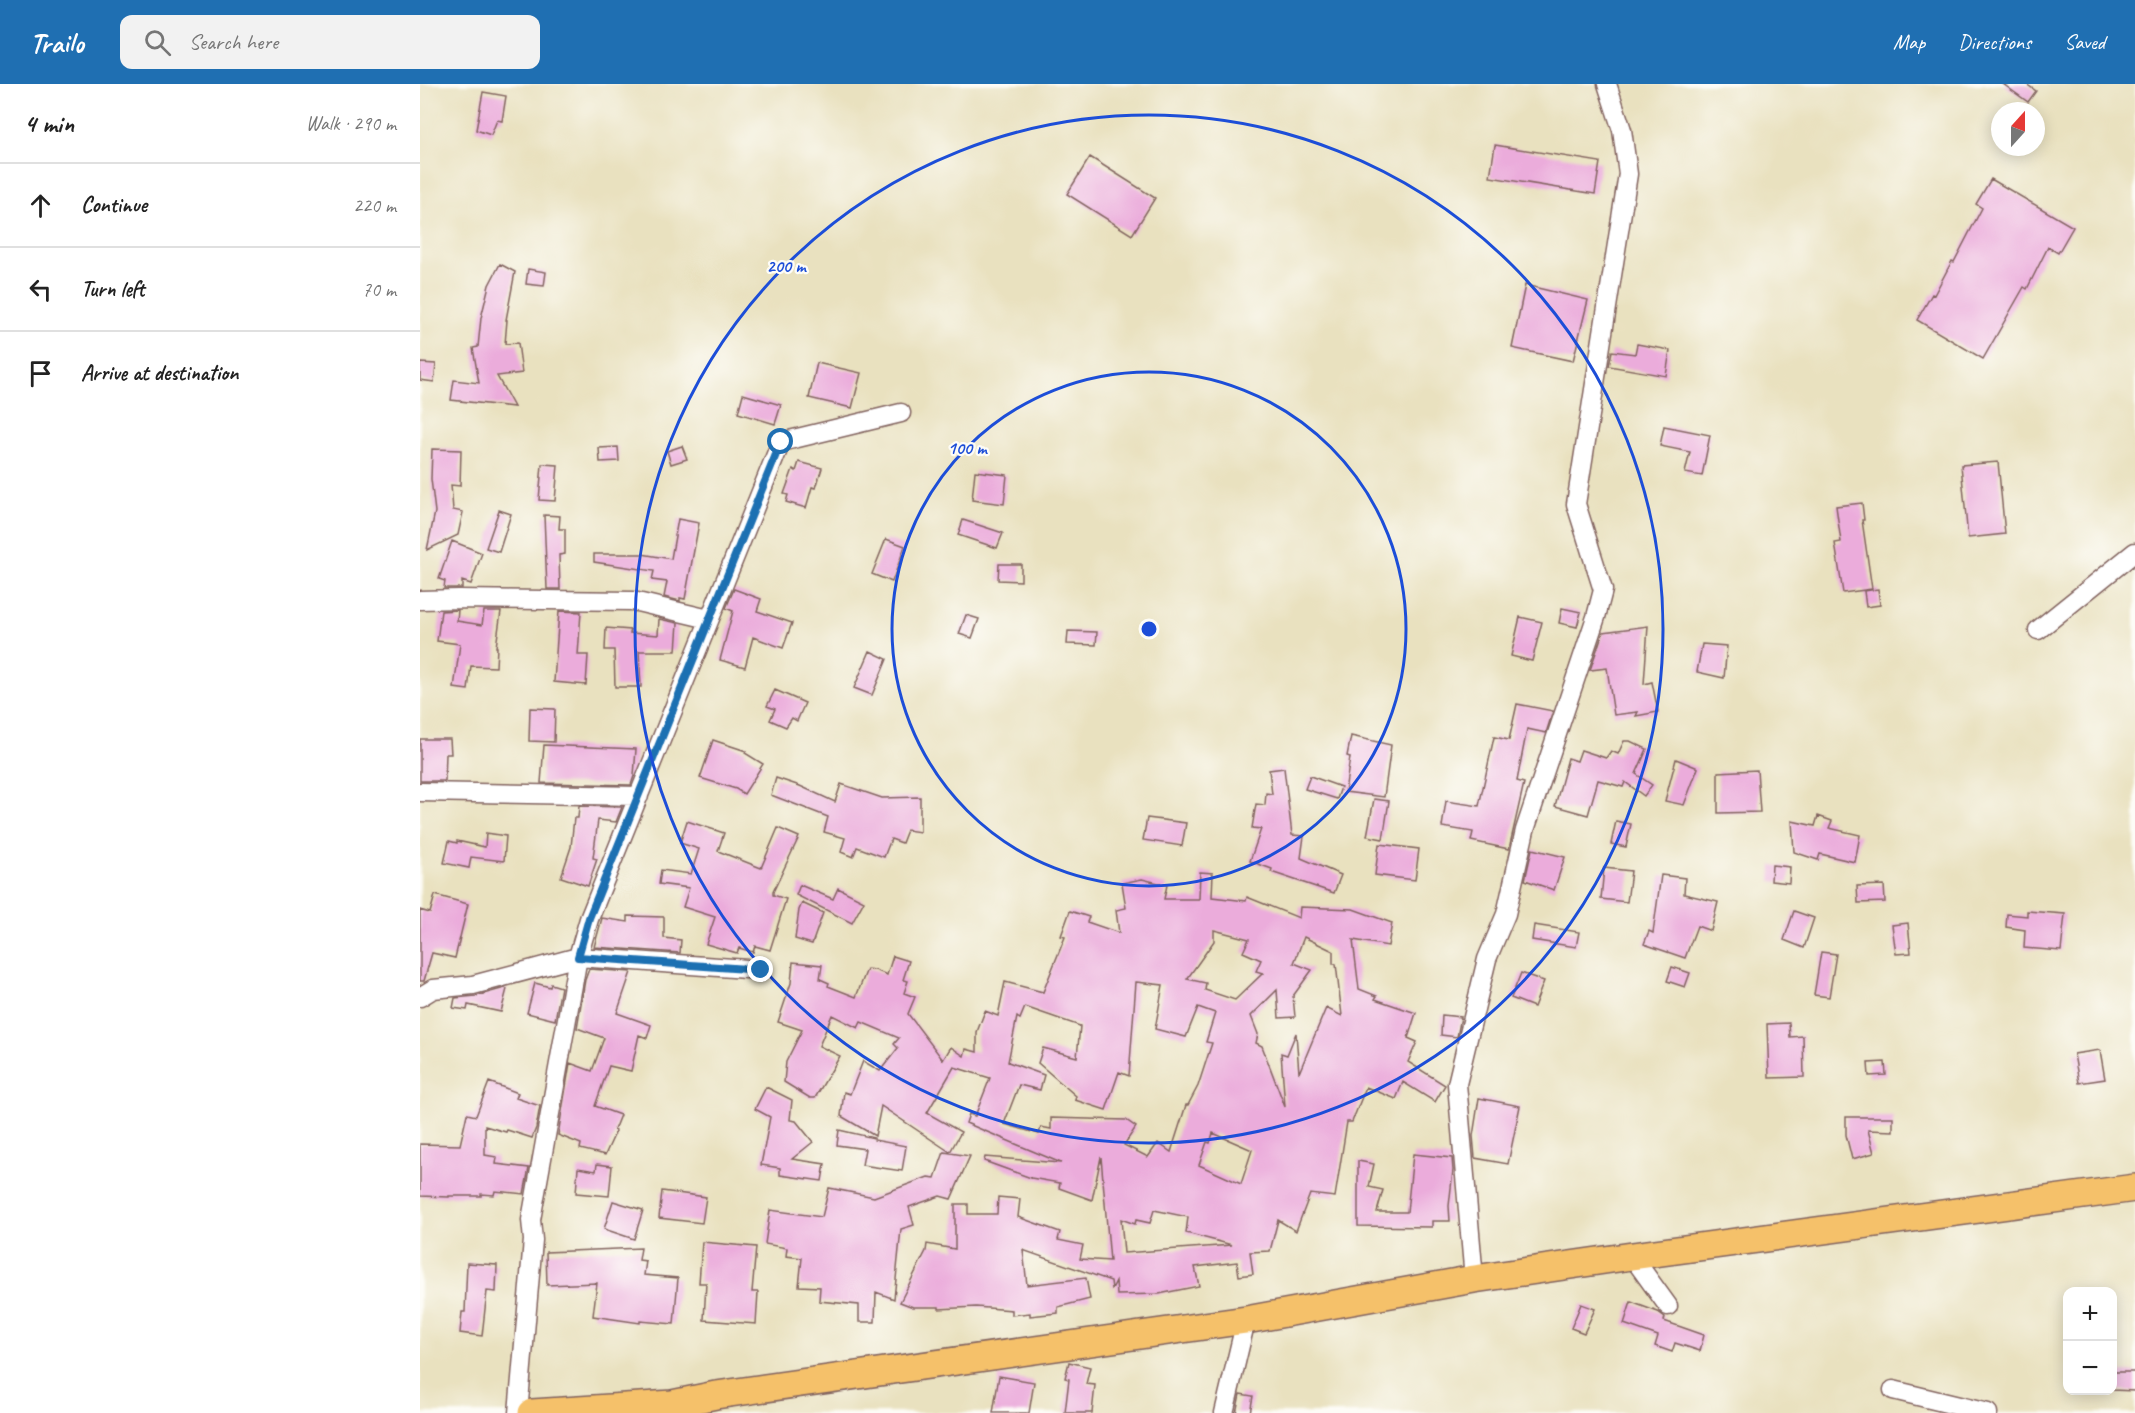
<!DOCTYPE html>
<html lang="en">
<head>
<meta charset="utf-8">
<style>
  :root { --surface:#fff; --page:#f2f2f2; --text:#222; --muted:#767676; --line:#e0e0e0; --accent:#1f6fb2 }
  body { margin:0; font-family:Caveat,sans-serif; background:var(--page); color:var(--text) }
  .controls { position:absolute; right:18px; bottom:18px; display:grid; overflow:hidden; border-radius:12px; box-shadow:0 3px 15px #0003 }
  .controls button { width:54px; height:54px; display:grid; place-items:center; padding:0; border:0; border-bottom:2px solid var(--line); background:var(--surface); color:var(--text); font:30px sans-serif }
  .compass { position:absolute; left:1571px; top:18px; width:54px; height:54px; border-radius:50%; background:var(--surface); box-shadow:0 3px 15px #0003; rotate:21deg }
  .stop { position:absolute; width:18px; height:18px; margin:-14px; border:4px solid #1f6fb2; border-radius:50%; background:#fff }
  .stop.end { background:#1f6fb2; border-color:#fff; box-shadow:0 2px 6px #0008 }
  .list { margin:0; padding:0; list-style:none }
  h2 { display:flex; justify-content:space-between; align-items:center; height:78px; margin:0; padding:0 24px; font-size:26px }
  h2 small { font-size:20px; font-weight:400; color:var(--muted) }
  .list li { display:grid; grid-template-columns:39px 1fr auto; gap:18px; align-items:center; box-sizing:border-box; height:84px; padding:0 24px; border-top:2px solid var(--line) }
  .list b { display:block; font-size:22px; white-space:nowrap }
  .list em { font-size:20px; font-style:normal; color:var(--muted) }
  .icon { flex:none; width:33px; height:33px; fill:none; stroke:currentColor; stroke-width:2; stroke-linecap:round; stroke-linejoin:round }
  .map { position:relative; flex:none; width:1715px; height:1329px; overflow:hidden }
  header { display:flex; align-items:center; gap:36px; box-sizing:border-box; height:84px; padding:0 30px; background:var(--accent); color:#fff }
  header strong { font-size:28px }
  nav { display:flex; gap:33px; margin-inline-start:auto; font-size:21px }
  .search { width:420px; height:54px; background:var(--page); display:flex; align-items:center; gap:15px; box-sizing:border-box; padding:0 21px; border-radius:12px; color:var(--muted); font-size:22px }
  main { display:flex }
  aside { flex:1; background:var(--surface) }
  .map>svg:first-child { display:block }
</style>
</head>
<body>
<header>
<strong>Trailo</strong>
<div class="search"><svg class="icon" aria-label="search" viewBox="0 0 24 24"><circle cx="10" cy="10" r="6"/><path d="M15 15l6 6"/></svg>Search here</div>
<nav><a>Map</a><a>Directions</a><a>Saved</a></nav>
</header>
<main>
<aside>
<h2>4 min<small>Walk · 290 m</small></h2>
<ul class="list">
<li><svg class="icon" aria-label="ahead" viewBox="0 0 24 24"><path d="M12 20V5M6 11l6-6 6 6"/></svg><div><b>Continue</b></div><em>220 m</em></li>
<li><svg class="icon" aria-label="left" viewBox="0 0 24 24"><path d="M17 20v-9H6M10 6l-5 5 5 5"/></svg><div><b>Turn left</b></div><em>70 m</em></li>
<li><svg class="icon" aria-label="arrive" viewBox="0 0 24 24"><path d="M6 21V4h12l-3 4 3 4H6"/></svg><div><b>Arrive at destination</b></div></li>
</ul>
</aside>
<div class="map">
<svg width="1715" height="1329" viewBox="0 0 1715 1329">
  <rect width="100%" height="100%" fill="#fdfcf7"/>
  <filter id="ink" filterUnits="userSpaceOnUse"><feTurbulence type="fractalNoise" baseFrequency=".0167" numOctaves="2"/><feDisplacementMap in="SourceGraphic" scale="12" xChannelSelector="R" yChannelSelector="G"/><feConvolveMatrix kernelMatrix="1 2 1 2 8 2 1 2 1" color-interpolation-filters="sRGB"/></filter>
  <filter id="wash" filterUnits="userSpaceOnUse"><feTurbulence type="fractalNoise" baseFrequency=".008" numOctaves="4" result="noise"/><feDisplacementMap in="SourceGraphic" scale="24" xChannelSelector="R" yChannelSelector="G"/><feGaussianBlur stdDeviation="1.35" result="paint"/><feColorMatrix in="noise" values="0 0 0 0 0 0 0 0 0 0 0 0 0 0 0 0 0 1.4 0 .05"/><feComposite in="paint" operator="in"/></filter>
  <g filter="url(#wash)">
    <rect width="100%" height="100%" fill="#e9e1bf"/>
    <g id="blocks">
      <path fill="#ebacdb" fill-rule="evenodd" d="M1583 0H1606L1616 7 1608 18Z
        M63 8 86 12 82 37 77 36 71 51 56 46Z
        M1075 61 1180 78 1175 110 1070 93Z
        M670 73 735 114 712 151 647 110Z
        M1571 95 1653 143 1638 169 1628 163 1607 205 1604 203 1563 275 1497 236 1512 210 1514 211 1532 177 1534 178 1562 124 1556 120Z
        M80 180 95 188 86 236H87L85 260 98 259 102 289 77 292 94 323 31 316 34 296 59 299 53 264 58 263 61 234 69 201Z
        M108 185 126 188 124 202 106 200Z
        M1105 201 1168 216 1153 277 1092 264Z
        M1217 260 1250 266 1246 292 1189 282 1192 267 1215 270Z
        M0 279 16 280 14 298 0 296Z
        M397 279 441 289 432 324 389 314Z
        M323 310 361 321 355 340 318 329Z
        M1244 342 1290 351 1282 392 1265 389 1270 368 1240 362Z
        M262 362 267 375 251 380 247 367Z
        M198 363 199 377 180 378 179 364Z
        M12 365 41 366 40 402 31 401 33 426 43 428 38 451 7 466 15 428 11 395Z
        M379 378 402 384 396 404 392 403 386 424 366 418 368 411 364 410 373 385 376 387Z
        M1578 378 1585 450 1548 454 1541 381Z
        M122 380 138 381 135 417 119 416Z
        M555 387 587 391 584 420 552 416Z
        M1442 419 1444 436H1442L1452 505 1423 509 1415 459 1421 458 1416 422Z
        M79 426 91 430 79 468 66 464Z
        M124 431 140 432 139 445H145V470L139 471 140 505H127Z
        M258 435 279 439 265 515 260 514V517L244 513 247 498 232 496 234 487 174 478V470H222L251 475Z
        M543 436 583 449 577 464 538 451Z
        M466 455 485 462 472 498 452 490Z
        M32 457 62 469 51 500 42 497V504H24L25 497 19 495Z
        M579 480H601V497L578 496Z
        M314 505 341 515 337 527 372 539 363 564 333 553 325 583 300 576 313 527 306 524Z
        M1458 505 1460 521 1446 523 1444 507Z
        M1142 524 1161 528 1157 543 1139 539Z
        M38 526 37 537 62 541 64 527H81L76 563H77L76 583 51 582 48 606 34 604 40 560 17 557 21 527Z
        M139 527 161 528 158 571H168L166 601 134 598Z
        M546 531 559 535 552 554 539 550Z
        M1100 533 1122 538 1112 577 1091 572Z
        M239 535 258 539 256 567H219L221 603H195L194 566H185L186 544 211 546 210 549 238 551Z
        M1228 542 1224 600 1232 598 1238 628 1216 632 1218 628 1194 631 1187 584 1170 586 1183 548Z
        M648 547 677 548 676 561 647 560Z
        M1282 560 1307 562 1304 594 1277 588Z
        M450 567 467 575 452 611 434 604Z
        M355 606 385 619 377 637 372 634 366 643 350 636 355 625 347 622Z
        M1097 620 1133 627 1126 649 1107 645 1097 697 1104 699 1089 765 1051 757 1053 748 1022 743 1026 717 1059 722 1074 653 1089 656Z
        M110 624 135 625 134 658 109 657Z
        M931 652 971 661 964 713 925 708 930 673 927 672Z
        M0 655H30L31 670H26L25 697H0Z
        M293 656 326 667 325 669 343 680 324 710 316 705 280 694Z
        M1204 657H1210L1227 665 1216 690 1232 701 1224 712 1205 698 1203 703 1178 696 1168 731 1135 722 1148 674 1157 677 1161 666 1186 674 1191 667 1198 670Z
        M124 661 216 665 214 692 211 701 121 699Z
        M1256 675 1278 684 1264 721 1245 717Z
        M864 684 872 751 884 752 881 774 921 791 914 809 851 788 852 785 830 777 841 745 832 744 836 720 845 721 846 709 852 710 849 686Z
        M1337 686 1340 728 1298 729V688Z
        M890 692 921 703 917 715 885 705Z
        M356 694 380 702 415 718 421 700 462 714 500 713V748L487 746 482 759 471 755 464 773 437 763 433 773 421 768 425 754 404 748 408 733 351 711Z
        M954 715 969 717 963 755 947 752Z
        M159 722 202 723 196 738 178 736 173 774 177 775 168 802 141 793 151 763 154 734H158Z
        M1398 732 1412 737 1409 744 1440 751 1435 778 1400 770 1398 776 1374 768 1372 737 1395 742Z
        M727 734 766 739 762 762 723 756Z
        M267 737 304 749 298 767 341 784 358 744 379 753 353 808V811L366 815 350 866 335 862 333 868 319 864 317 869 286 860 295 833 263 823 269 804 239 800 241 786 271 790 279 765 260 759Z
        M1196 737 1211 740 1206 763 1191 760Z
        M66 749 86 752 84 777 51 773 49 784 24 779 29 757 37 759V757L65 763Z
        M959 760 999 765 995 796 955 791Z
        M1112 765 1145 773 1134 806 1105 796Z
        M1352 781 1370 783 1369 799 1351 797Z
        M1184 784 1211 787 1207 818 1181 815Z
        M780 788 793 789 792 813 826 817 827 813 879 834 880 823 933 825 972 839 968 862 933 856 939 905 957 912 955 915 996 929 988 954 997 958 988 978 1025 1001 1015 1018 983 998 976 1015 946 1003 932 1038H927L915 1113 890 1110 876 1147 858 1136 850 1167 830 1168 833 1190 819 1192 817 1178 775 1183 779 1202 739 1210 697 1211 696 1197 692 1205 691 1197 603 1166 607 1201 666 1194 670 1215 638 1223V1229L610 1232V1229L592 1231V1226L556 1223 519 1225V1223H493L480 1218 506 1167 507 1160 535 1165V1120H548V1130H577L578 1113 600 1115 598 1133 640 1148 638 1156 663 1161 660 1175 690 1177 681 1073 672 1116 639 1104 640 1099 611 1094 564 1077 565 1073 641 1079 546 1039 549 1030 555 1032 570 994 534 983 507 1029 541 1048 530 1068 461 1022 455 1052 421 1032 424 1008 430 1010 443 977 460 987 478 964 474 960 479 954 441 938 438 944 412 931 399 962 420 972 395 1014H390L364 998 366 978 382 946 358 938 371 899 373 878 402 881 400 895 409 899 408 902 436 913 447 885 455 886 467 891 473 872 489 877 483 896 488 897 484 909 495 913 488 930 523 976 531 963 544 972 546 965 557 968V948L565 927 578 932 585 898 623 908 645 853 641 852 650 827 669 833 667 838 699 849 696 826 706 824 702 799 722 795 747 801 744 815H779ZM794 846 829 855 823 868 841 876 836 887 843 889 815 916 785 906 786 899 767 895 794 857ZM884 853 913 867V880H916L922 932 906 924 879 989 876 949 867 971 861 969 865 1023 842 962 836 959 838 950 831 932 857 906 859 934 875 933 873 912 892 886 874 879ZM716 898 743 901 735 945 766 953 778 923 795 929 786 958 792 959 778 1002 768 1021H766L751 1068 738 1059 728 1073 704 1061 716 1043 706 1036 631 1034V1045L621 1043 619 1050 584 1040 599 1001 620 1006 624 991 588 978 597 933 600 935 605 923 660 942 657 973 623 964 618 979 656 1012 655 1016 686 1026 699 988 709 992ZM793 1049 832 1066 821 1100 779 1081 787 1058 790 1059ZM734 1126 768 1133 766 1149 812 1161 704 1169 701 1135 715 1140 716 1136 730 1139Z
        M1241 791 1265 794 1264 810 1298 818 1291 847 1277 842 1265 874 1224 860 1229 847 1233 849Z
        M380 801 413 815 418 804 444 817 432 839 376 811Z
        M1464 801 1465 818 1438 819 1437 802Z
        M15 811 48 820 35 874 12 869 4 897H0V826L10 829Z
        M382 819 403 829 392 860 375 855 379 826Z
        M1374 827 1394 834 1384 864 1364 856Z
        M1607 827 1645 830 1641 867 1604 864 1605 846 1586 843 1587 830 1607 832Z
        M208 832 244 833V854L261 856 260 869 174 863 182 834 208 838Z
        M1488 839 1491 869 1476 870 1472 841Z
        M1114 841 1159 848 1156 863 1112 856Z
        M1401 868 1416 870 1409 913 1394 911Z
        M1252 883 1270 889 1265 903 1247 897Z
        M169 885 211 888 197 929 231 941 227 954 219 951 211 987 189 982 175 1022 200 1031 194 1046 196 1047 185 1071 160 1065 161 1060 138 1051 150 979 172 987 184 954 157 944 165 896Z
        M1101 889 1124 897 1114 923 1091 914Z
        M115 899 130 903 131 900 141 903 135 936 107 929Z
        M85 904 87 905 81 928 48 921 47 926 33 924 35 914 56 912Z
        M1022 931 1041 933 1037 953 1021 951Z
        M1369 939 1370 953 1383 952 1384 993 1349 994 1347 940Z
        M1680 966 1685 995 1659 999 1654 970Z
        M1465 978 1466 991 1449 992 1448 979Z
        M69 998 98 1009 96 1014 120 1022 116 1044 112 1054 87 1046 86 1048 65 1042V1071L77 1073 76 1080 109 1084 104 1110 75 1107 74 1111 61 1110V1112H29V1113L0 1112V1060L40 1061 47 1030 56 1032Z
        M346 1003 372 1016 370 1036 376 1037 393 1058 372 1075 405 1080 402 1097 360 1091V1084L341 1081 350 1033 335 1025Z
        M1059 1014 1100 1022 1088 1080 1055 1074 1053 1052Z
        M1426 1033H1473V1047L1448 1046 1454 1069 1432 1075 1426 1051Z
        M419 1046 454 1054V1056L486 1062 482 1087 442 1081 445 1065 417 1061Z
        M524 1068 550 1072 531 1115 520 1112 489 1123 494 1141 481 1145 474 1215 456 1208 455 1238H439V1221L399 1217 400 1203 379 1202 382 1174 366 1172 367 1164 345 1160 350 1126 402 1133 409 1104 454 1113 508 1093 515 1094Z
        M993 1070 1032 1074 1033 1086 1029 1122 1030 1137H1012V1143L938 1142V1077L954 1080 949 1103 963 1106 957 1128H987Z
        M177 1080 192 1082 189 1112 156 1109 158 1084 176 1087Z
        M242 1107 286 1113 282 1139 239 1134Z
        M193 1117 223 1126 214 1155 184 1145Z
        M282 1158 336 1163 332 1208H338L336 1240 284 1236 286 1199H279Z
        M221 1164 219 1176 226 1177 224 1191 258 1194 254 1240 220 1237V1239L173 1232 177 1199 127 1201 126 1168Z
        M47 1179 77 1181 76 1208 67 1207 62 1252 40 1249 42 1228H45Z
        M1211 1218 1238 1228 1245 1233 1244 1237 1284 1251 1280 1267 1255 1259 1252 1268 1235 1262 1238 1252 1204 1240Z
        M1161 1220 1175 1225 1164 1249 1151 1244Z
        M649 1278 670 1283 666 1300 675 1301 672 1329H645L649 1295 645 1294Z
        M1692 1288H1715V1307L1692 1306Z
        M579 1292 614 1298 609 1329H573Z
        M820 1310 833 1312 830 1329H816Z"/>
    </g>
  </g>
  <g filter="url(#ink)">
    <use href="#blocks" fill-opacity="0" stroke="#82635f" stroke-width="1.5"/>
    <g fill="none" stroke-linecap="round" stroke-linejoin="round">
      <g stroke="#82635f" stroke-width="21">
        <path id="minor" d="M0 516 38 515 213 517 289 535
          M1618 546 1715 468
          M0 708 219 712
          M0 913 13 905 53 901 158 873 341 886
          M1212 1172 1248 1222
          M1054 1195 1037 1000 1067 875 1086 830 1105 746 1176 533 1183 506 1156 420 1208 90 1202 46 1187 0
          M1473 1306 1568 1329
          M98 1329 113 1156 111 1136 158 873 169 835 361 358 481 329
          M804 1329 826 1236"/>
      </g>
      <g stroke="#82635f" stroke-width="30">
        <path id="highway" d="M112 1329 252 1320 296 1311 826 1236 1054 1195 1212 1172 1715 1104"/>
      </g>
      <use href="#minor" stroke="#fff" stroke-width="18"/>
      <use href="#highway" stroke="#f5c16b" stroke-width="27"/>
    </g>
  </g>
  <g fill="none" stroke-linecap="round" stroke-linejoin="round" filter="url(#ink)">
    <path stroke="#1f6fb2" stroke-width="8" d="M341 886 158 873 169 834 361 358"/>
  </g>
  <g fill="none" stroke="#1d4ed8" stroke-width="3">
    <circle cx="729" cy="545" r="257"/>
    <circle cx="729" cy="545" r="514"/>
  </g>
  <circle cx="729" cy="545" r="9" fill="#1d4ed8" stroke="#fdfcf7" stroke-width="3"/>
  <g font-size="18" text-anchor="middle" font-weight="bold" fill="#1d4ed8" stroke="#fdfcf7" stroke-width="4.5" stroke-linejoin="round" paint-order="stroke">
    <text x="366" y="188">200 m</text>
    <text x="547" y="370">100 m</text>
  </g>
</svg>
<div class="controls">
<button>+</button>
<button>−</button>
</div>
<svg class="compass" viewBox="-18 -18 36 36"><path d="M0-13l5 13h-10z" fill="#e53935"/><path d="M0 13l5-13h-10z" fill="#767676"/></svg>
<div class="stop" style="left:361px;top:358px"></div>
<div class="stop end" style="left:341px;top:886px"></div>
</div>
</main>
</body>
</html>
